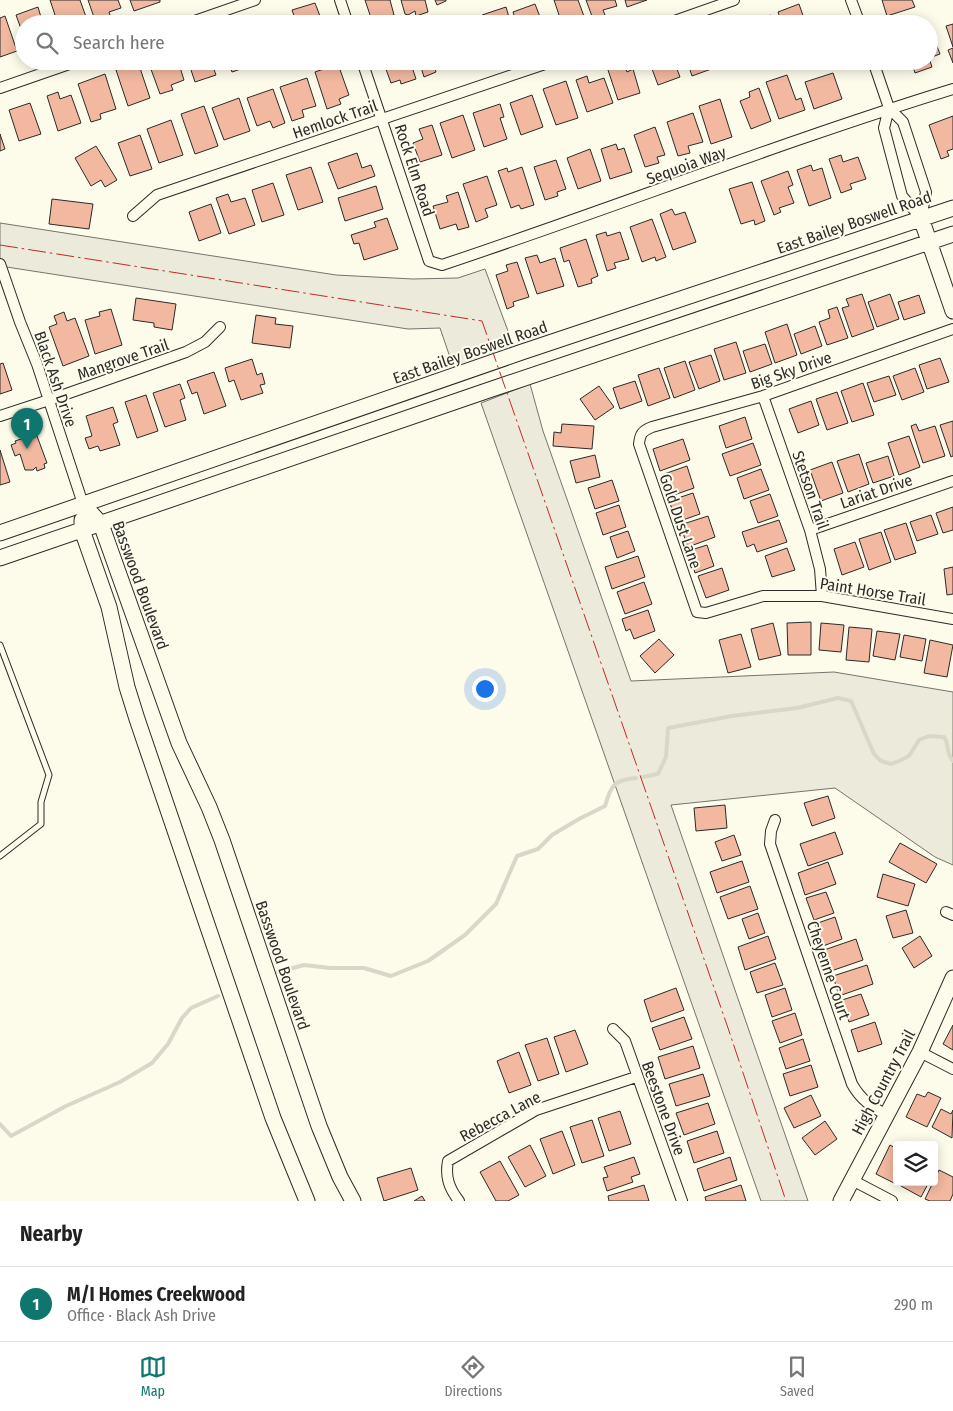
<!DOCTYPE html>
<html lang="en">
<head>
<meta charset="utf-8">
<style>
  :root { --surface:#fff; --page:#f6f6f6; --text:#222; --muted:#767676; --line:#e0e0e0; --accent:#0f766e }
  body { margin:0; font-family:"Fira Sans Condensed",sans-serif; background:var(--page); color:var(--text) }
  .controls { position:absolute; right:15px; bottom:15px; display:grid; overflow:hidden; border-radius:5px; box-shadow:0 2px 12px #0003 }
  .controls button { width:45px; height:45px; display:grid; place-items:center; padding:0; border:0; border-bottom:1px solid var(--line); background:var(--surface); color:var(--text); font:25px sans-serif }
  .you { position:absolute; left:484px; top:688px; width:18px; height:18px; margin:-12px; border:4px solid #fff; border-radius:50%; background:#1a73e8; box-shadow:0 0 0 8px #1a73e833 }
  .badge { display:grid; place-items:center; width:32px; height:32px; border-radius:50%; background:var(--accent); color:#fff; font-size:16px; font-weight:700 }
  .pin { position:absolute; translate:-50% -41px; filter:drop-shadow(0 1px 2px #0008) }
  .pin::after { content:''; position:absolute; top:26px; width:18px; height:15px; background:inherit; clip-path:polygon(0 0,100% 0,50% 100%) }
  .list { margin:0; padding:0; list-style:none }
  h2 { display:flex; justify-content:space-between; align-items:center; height:65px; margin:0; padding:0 20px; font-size:21px }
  h2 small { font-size:16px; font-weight:400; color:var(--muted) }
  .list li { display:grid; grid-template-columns:32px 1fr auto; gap:15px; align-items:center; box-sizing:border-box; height:75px; padding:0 20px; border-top:1px solid var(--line) }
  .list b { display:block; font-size:19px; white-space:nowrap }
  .list p { margin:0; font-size:16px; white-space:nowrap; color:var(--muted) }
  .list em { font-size:16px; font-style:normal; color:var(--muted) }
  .icon { flex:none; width:28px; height:28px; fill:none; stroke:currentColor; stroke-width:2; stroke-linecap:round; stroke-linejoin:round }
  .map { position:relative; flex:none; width:953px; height:1201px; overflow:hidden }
  .search { position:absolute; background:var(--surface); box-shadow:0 2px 12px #0003; left:15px; right:15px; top:15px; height:55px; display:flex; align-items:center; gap:12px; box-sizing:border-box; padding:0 18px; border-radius:28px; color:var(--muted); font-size:19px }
  .sheet { height:140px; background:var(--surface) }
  nav { display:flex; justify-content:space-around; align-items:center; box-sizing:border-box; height:70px; border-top:1px solid var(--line); background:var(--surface); font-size:14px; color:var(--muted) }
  nav a { display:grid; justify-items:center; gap:2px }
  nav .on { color:var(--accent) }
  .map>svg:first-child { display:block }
</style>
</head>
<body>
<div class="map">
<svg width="953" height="1201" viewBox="0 0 953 1201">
  <rect width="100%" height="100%" fill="#fdfbea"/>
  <path fill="#ecebdb" stroke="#74746e" d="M0 223 336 275 413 279 458 278 485 269 515 350 454 369 440 328 408 329 0 266Z
    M530 384 543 431 631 681 834 672 953 692V865L935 857 835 788 671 805 808 1201H761L481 403Z"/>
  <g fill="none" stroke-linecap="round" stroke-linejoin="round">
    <path stroke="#d8d7c9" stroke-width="4" d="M643 777 658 774 666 757 668 728 732 716 797 708 838 698 851 701 874 754 881 761 891 764 899 761 909 756 919 740 929 736 944 737C950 745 945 752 953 761
      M278 972 304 965 330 968H364L391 976 428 961 465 935 496 904 517 856 538 849 552 835 579 819 605 806C611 785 614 780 636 778
      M0 1124 11 1136 66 1106 120 1082 152 1063 168 1044 182 1018 191 1008 218 996"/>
  </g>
  <path fill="#f2b8a0" stroke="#2b2b2b" d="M50 0H80L86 17 71 24H58Z
    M88 0H118L121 8 109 12 111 18 96 23Z
    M130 0H160V2L134 11Z
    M365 0H390L394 15 379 19 381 24H373Z
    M401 0H425L428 12 416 16 415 11 408 15 405 14Z
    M435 0H446V1L437 5Z
    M554 0H578L585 19 572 24H562Z
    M586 0H615L617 6 603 10 605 15 593 19Z
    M625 0H647L627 7Z
    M882 0H912L915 7 887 16Z
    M315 3 323 24H297L292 10Z
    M535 4 542 22 517 24 513 12Z
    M799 4 806 24H782L778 12Z
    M38 7 43 24H24V37L16 15Z
    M506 7 511 24H485L482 15Z
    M771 15 774 24H745Z
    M5 16 17 51 0 57V18Z
    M953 24V47L946 26Z
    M929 26 940 54 929 58 932 67 915 73 911 61H929Z
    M953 48V63L948 50Z
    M148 61H162V63L178 61 184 80 171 85 173 90 160 94Z
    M188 61H211L216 75 195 82Z
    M228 61H258V63L232 72Z
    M383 61H410L416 79 401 84 400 80 391 83Z
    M419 61H445L434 65 436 72 424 77Z
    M623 61 627 72 633 69 640 93 618 100 607 67Z
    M649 61H674L680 77 658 85Z
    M687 61H711L714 68 692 76Z
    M720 61H734L735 64 722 68Z
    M138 62 150 98 128 106 116 70Z
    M338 64 349 95 339 99 341 104 327 109 315 72Z
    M833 73 842 99 814 109 805 82Z
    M105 74 116 109 100 114 101 119 91 122 78 84Z
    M787 75 796 100 801 98 805 110 779 119 766 82Z
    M587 76 589 83 604 78 613 103 587 112 576 80Z
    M307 78 316 106 302 110 304 117 292 121 280 87Z
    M566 81 578 118 556 125 543 89Z
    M759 88 771 121 751 129 740 101 750 97 749 92Z
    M273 89 285 123 273 128 270 121 257 126 247 98Z
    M58 92 60 99 71 95 81 123 58 131 47 96Z
    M532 95 543 127 521 135 510 103Z
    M239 98 250 131 224 140 212 108Z
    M720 99 732 137 711 144 699 106Z
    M30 103 41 134 19 141 9 110Z
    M500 104 504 117 500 118 507 139 484 147 473 113Z
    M204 106 218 146 195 154 181 114Z
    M693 113 703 142 688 146 690 153 678 156 667 122Z
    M463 115 475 150 452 158 440 123Z
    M953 116V149L947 151 949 156 941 159 929 125Z
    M171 120 183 155 159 163 147 129Z
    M432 125 442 155 420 162 413 143 423 139 419 129Z
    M655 127 665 155 657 157 659 163 645 167 634 135Z
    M0 134 5 149 0 151Z
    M140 135 152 169 130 176 118 143Z
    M616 144 618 150 624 148 632 172 610 179 601 149Z
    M96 146 117 180 105 187 101 180 91 186 75 158Z
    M590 149 601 181 578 189 567 158Z
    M357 153 362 168 371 165 375 176 338 189 328 163Z
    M841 155 843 162 858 157 866 179 850 184 852 189 841 193 829 159Z
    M556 160 566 189 557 192 558 196 545 200 534 167Z
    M811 165 813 171 822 168 831 198 809 206 797 170Z
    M311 167 323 202 298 210 286 175Z
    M522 167 534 205 521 209 519 205 511 208 498 171 507 168 508 172Z
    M788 171 793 185 788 187 794 203 779 208 781 212 774 215 761 181Z
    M487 176 497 205 485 209 488 217 476 222 463 184Z
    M752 182 765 221 755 225 754 220 741 224 729 189Z
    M273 183 284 215 262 222 252 190Z
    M376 186 383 209 345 221 338 198Z
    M458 192 469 227 458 230 456 224 440 229 433 206 448 202 446 196Z
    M228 194 231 202 245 198 255 225 229 234 216 198Z
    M52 199 93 204 89 229 49 224Z
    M211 204 221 233 199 241 189 212Z
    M672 209 675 215 685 212 696 242 673 250 660 214Z
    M387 218 398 249 364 260 359 243 354 244 351 235 376 227 374 222Z
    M652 219 666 257 656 261 655 257 642 262 630 227Z
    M606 232 607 236 620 232 629 259 614 263 616 268 607 271 596 235Z
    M586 239 598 276 591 279 592 283 578 287 569 260 564 262 560 248Z
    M537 255 540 263 555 258 564 286 537 294 525 258Z
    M517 262 529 297 513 302 514 306 507 309 496 275 508 271 506 265Z
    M862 294 874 329 852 337 842 308 849 306 846 299Z
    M890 294 899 319 877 327 868 302Z
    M919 295 925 313 904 320 898 302Z
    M136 298 176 304 172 330 154 327V323L133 320Z
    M837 307 848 338 827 345 819 322 830 318 828 310Z
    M111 309 122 345 95 354 85 320 100 316 99 312Z
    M64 312 67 321 75 318 89 356 63 366 49 327 57 324 54 316Z
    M256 315 276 318 275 324 293 326 290 348 252 343Z
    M787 324 797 355 775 363 765 332Z
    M815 326 822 346 801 354 794 334Z
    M736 342 746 373 724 380 714 349Z
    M765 344 772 364 750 372 743 351Z
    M711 355 720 381 699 389 689 362Z
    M940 358 949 382 927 389 919 365Z
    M252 359 257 375 262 373 265 384 260 385 263 393 241 400 234 380 229 382 225 368Z
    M685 361 695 390 674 398 664 368Z
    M3 363 12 390 0 394V364Z
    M659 368 670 398 648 406 638 375Z
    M915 368 924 392 902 400 893 376Z
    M214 372 226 406 204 414 197 392 192 394 187 381Z
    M889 376 896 395 874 402 867 383Z
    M635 381 642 401 620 409 613 388Z
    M863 383 874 415 852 422 841 391Z
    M180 384 185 398 180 400 186 420 165 427 153 393Z
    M599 386 614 407 595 420 580 399Z
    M837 392 848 423 827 430 816 399Z
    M146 395 158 431 137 438 125 402Z
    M811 401 819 425 798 433 789 409Z
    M113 407 118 422 113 424 120 445 100 451 98 446 89 449 85 438 92 436 86 416Z
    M745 417 752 439 726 448 719 426Z
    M953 421V456L951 457 940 425Z
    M562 424 594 426 592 449 553 446 554 432 561 433Z
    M916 424 919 431 935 426 945 456 923 463 911 426Z
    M30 436 31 439 37 436 47 463 44 464 45 468 37 471 36 467 33 470H25L20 454 15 456 11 445 16 443 15 441Z
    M909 436 920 467 899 475 888 443Z
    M683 439 690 460 660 471 653 449Z
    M753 443 761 465 730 476 722 454Z
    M0 450 10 482 0 485Z
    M859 454 869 484 848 492 837 461Z
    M595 455 600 477 576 483 570 461Z
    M888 456 894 476 873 483 866 463Z
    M832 462 843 493 821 501 810 470Z
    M687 466 694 488 671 496 664 474Z
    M761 469 769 490 744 499 737 478Z
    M612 480 619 501 595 509 588 488Z
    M693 493 700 514 677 522 669 501Z
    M770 494 778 516 758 523 750 501Z
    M619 505 626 527 603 535 596 513Z
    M953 507V530L943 533 936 513Z
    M931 515 938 534 917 541 910 522Z
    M708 516 715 537 688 547 680 525Z
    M779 520 787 542 757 552 754 544 747 547 742 532Z
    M906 523 916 553 895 560 884 530Z
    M628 531 635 551 617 558 610 537Z
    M881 532 891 562 869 570 859 539Z
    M855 542 864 567 842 575 834 549Z
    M707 545 714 566 695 573 688 551Z
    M787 548 795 570 772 577 765 556Z
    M638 556 645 577 612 589 605 567Z
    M953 567V594L947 595 944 569Z
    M722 568 729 590 706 598 698 576Z
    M644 582 652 604 625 614 617 592Z
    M648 610 655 631 634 639 630 629 626 631 622 619Z
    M811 622V655H788L787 623Z
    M773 623 781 655 759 660 751 629Z
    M821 623 844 625 841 652 819 650Z
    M849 627 872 629 869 662 846 660Z
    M877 631 900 634 895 660 873 656Z
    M741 634 751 667 728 673 719 640Z
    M904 635 926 639 922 661 900 657Z
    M659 639 674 655 655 673 640 656Z
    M930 640 953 645 947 677 924 673Z
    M828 796 835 818 812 826 804 803Z
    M725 805 727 828 696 831 694 808Z
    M835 832 843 854 808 866 800 844Z
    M734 835 741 855 722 861 715 842Z
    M900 843 937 864 926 883 889 862Z
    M742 861 749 882 717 893 710 872Z
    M828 862 836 884 805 895 798 873Z
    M883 874 915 884 908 906 877 897Z
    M750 886 758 909 728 919 720 897Z
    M826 892 834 913 814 920 806 898Z
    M906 910 913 933 893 938 886 916Z
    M758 913 765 933 749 939 742 919Z
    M835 917 842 939 823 946 815 924Z
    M768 936 776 959 745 970 738 947Z
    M920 936 932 956 914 968 902 948Z
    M856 939 863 960 831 971 824 950Z
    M775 963 783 985 757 993 750 972Z
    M867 965 873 984 839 996 833 976Z
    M676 988 684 1010 651 1022 644 1000Z
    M785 988 792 1010 772 1017 765 995Z
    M861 994 869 1015 849 1022 842 1000Z
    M795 1013 802 1035 780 1043 772 1021Z
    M684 1017 692 1039 660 1050 652 1028Z
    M875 1022 882 1044 858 1052 851 1030Z
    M953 1025V1050L943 1044Z
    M575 1030 588 1064 566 1072 554 1037Z
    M547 1038 559 1074 538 1081 525 1045Z
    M803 1039 810 1061 786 1069 779 1048Z
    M693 1046 700 1068 665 1079 658 1057Z
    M519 1052 531 1085 509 1093 497 1061Z
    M811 1065 818 1087 790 1096 783 1074Z
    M703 1074 710 1096 676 1106 669 1084Z
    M928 1092 941 1098 927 1127 906 1117 917 1094 925 1097Z
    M811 1095 821 1116 794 1128 784 1108Z
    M708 1103 715 1124 684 1135 676 1113Z
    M941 1109 951 1114 953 1110 952 1138 932 1127Z
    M620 1111 631 1144 609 1151 598 1118Z
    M592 1120 604 1156 582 1163 570 1127Z
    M825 1121 837 1139 815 1155 802 1138Z
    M562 1131 575 1165 553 1174 540 1139Z
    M717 1131 724 1153 694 1163 687 1141Z
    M530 1145 546 1176 525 1187 508 1157Z
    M890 1145 897 1149V1182H899L898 1185 876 1174Z
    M634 1157 640 1174 631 1177 633 1182 607 1191 603 1178 608 1177 604 1167Z
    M730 1157 737 1180 704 1191 697 1169Z
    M500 1161 519 1195 508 1201H496L480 1172Z
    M411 1168 418 1190 384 1201 377 1178Z
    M939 1170 953 1177V1194L950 1201H930L925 1199Z
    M903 1182H929L921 1197 901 1186Z
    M644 1185 649 1201H609L608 1196Z
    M741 1185 746 1201H706L705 1197Z
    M422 1196 425 1201H414Z"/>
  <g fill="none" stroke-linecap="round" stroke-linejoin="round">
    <g stroke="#2b2b2b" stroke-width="7">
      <path id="lane" d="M0 645 49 775 41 802V824L0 856"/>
    </g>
    <g stroke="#2b2b2b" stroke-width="12">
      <path id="street" d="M340 0 348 24
        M851 0 860 24
        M186 24 255 0
        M666 24 734 0
        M362 61 429 261 442 265C613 208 781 142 953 89
        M873 61 889 108 903 122 926 192 921 218
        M0 88 78 61
        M889 108 884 128 902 196 921 218
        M133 216 157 195 554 61
        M0 264 20 322 37 364 83 504
        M953 329 763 396 652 427C642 431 640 434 639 444L697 612 706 613 763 596H822L953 619
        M763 396 810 530 820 569 822 596
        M0 416 49 400 186 352 205 342 220 327
        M810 530 953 481
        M775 820 771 831 770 844 852 1084C861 1100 871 1106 886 1115
        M946 912 953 915
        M613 1029 625 1041 682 1201
        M920 1052 953 1069
        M852 1180 892 1201
        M459 1201C449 1188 445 1177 448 1161L536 1110 636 1077"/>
    </g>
    <g stroke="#2b2b2b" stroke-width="17">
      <path id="secondary" d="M921 218 953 311
        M83 504 101 524 179 743 209 807 222 840 319 1126 340 1177 353 1201
        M82 520V530L109 607 127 687 137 719 273 1118 307 1201
        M0 533 522 352 953 208
        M0 558 489 390 953 234
        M841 1201 920 1052 953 978"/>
    </g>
    <use href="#lane" stroke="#fdfbea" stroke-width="5"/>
    <use href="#street" stroke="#fdfbea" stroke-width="10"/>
    <use href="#secondary" stroke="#fdfbea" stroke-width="15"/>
    <path stroke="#c62828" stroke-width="1" stroke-dasharray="18 4 2.5 4" stroke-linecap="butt" d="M0 245 482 321 728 1028 786 1201"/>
  </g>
  <g text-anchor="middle" stroke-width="4" stroke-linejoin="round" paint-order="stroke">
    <g font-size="16" fill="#2b2b2b" stroke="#fdfbea">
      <text transform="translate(335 119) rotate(-19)" y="6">Hemlock Trail</text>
      <text transform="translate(686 165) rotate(-20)" y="6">Sequoia Way</text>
      <text transform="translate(415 170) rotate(72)" y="6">Rock Elm Road</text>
      <text transform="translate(854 222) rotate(-19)" y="6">East Bailey Boswell Road</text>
      <text transform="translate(470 352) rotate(-19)" y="6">East Bailey Boswell Road</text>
      <text transform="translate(123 359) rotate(-19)" y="6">Mangrove Trail</text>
      <text transform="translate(791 370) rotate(-19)" y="6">Big Sky Drive</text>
      <text transform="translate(56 379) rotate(71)" y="6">Black Ash Drive</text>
      <text transform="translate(811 490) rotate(71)" y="6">Stetson Trail</text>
      <text transform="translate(876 491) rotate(-19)" y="6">Lariat Drive</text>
      <text transform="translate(681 521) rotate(71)" y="6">Gold Dust Lane</text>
      <text transform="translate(141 585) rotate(70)" y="6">Basswood Boulevard</text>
      <text transform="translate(873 591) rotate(9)" y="6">Paint Horse Trail</text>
      <text transform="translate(283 965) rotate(71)" y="6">Basswood Boulevard</text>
      <text transform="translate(829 970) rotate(71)" y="6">Cheyenne Court</text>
      <text transform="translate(883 1082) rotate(-62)" y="6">High Country Trail</text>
      <text transform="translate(664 1108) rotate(70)" y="6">Beestone Drive</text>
      <text transform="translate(500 1116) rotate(-28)" y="6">Rebecca Lane</text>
    </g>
  </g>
</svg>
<div class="controls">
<button><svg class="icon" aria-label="layers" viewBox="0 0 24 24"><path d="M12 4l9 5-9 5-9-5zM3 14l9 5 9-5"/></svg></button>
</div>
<div class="you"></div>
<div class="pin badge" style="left:27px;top:449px">1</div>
<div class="search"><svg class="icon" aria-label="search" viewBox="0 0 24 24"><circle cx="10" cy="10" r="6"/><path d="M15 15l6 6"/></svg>Search here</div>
</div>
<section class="sheet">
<h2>Nearby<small></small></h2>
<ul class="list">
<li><span class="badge">1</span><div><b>M/I Homes Creekwood</b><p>Office · Black Ash Drive</p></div><em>290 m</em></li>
</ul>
</section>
<nav>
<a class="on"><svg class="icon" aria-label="map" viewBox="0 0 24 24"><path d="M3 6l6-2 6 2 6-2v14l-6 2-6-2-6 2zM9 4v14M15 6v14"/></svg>Map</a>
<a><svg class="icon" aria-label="directions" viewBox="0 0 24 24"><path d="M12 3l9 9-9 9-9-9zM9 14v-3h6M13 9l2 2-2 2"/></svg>Directions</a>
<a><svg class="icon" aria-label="saved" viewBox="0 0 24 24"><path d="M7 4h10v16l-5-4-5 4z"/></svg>Saved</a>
</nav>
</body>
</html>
